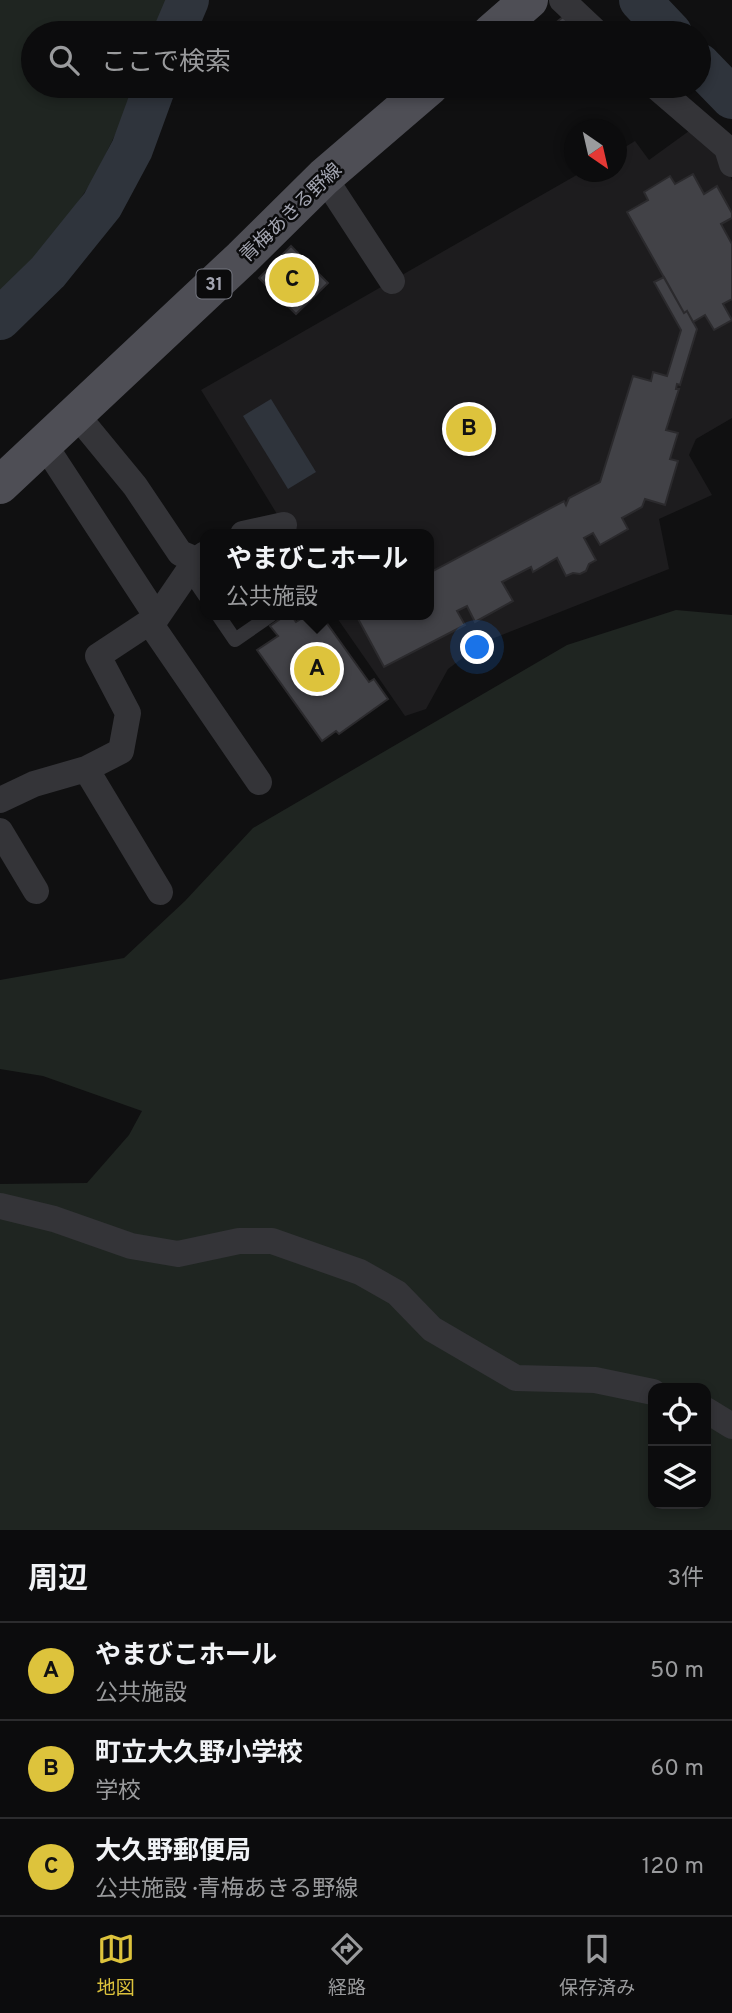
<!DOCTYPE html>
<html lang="ja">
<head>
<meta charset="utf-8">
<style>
  :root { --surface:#0c0c0d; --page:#1a1a1b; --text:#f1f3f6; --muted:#9a9b9d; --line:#2c2c2e; --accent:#ddc33c }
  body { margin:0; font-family:Overpass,"Noto Sans JP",sans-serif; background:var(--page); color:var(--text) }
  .controls { position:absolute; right:21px; bottom:21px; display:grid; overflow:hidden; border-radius:14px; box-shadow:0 4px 10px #0003 }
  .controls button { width:63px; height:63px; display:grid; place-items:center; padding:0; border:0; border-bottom:2px solid var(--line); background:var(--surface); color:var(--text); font:35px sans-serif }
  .compass { position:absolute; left:564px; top:119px; width:63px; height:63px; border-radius:50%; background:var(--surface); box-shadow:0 4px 10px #0003; rotate:146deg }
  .you { position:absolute; left:478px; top:648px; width:24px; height:24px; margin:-18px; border:5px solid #fff; border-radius:50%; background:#1a73e8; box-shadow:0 0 0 10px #1a73e833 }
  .badge { display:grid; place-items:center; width:46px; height:46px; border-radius:50%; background:var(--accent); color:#111; font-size:23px; font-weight:700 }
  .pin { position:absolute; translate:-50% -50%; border:4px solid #fff; box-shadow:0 2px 7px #0006 }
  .popup { position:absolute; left:200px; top:529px; width:234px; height:91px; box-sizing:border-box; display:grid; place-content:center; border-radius:14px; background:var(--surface); filter:drop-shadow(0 2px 5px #0005); font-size:23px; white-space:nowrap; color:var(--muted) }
  .popup b { font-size:26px; color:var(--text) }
  .popup::after { content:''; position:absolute; left:50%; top:100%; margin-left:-14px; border:14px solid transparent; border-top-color:var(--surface) }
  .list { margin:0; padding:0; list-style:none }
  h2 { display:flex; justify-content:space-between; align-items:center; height:91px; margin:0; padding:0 28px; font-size:30px }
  h2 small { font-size:23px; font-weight:400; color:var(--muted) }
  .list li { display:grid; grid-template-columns:46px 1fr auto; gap:21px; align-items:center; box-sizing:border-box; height:98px; padding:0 28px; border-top:2px solid var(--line) }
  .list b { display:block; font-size:26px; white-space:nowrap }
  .list p { margin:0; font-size:23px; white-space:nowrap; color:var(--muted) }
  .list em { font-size:23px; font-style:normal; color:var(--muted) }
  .icon { flex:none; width:38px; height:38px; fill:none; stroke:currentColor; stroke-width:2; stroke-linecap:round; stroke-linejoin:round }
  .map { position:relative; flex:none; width:732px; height:1530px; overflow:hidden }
  .search { position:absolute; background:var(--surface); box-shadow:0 4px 10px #0003; left:21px; right:21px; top:21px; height:77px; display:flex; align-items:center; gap:18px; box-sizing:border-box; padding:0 24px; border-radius:38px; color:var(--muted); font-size:26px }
  .sheet { height:385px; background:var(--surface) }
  nav { display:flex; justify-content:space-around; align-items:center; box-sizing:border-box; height:98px; border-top:2px solid var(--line); background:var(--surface); font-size:19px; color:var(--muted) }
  nav a { display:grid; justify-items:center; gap:4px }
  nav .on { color:var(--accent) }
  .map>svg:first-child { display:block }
</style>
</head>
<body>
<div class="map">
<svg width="732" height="1530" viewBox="0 0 732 1530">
  <rect width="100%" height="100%" fill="#101011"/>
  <path fill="#1d1c1e" d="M689 131 726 163 732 181V418L696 439 689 455 712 495 659 519 669 569 484 642 448 669 426 709 405 716 335 615H429V534H285L288 532 201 390 582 172H616L617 152 635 141 649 160Z"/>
  <path fill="#1f2521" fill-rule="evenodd" d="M0 0H181L165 33H33V86H139L93 180 18 290 0 301Z
    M676 610 732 615V1530H0V1184L87 1183 129 1135 142 1111 43 1076 0 1069V980L124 958 185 901 253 828 567 645ZM653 1388H706V1504H653Z"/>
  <path fill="#2f343c" d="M271 399 316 472 288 489 243 416Z"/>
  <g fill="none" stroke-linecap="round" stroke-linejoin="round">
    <path stroke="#2f343c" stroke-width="42" d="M640 0 671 33
      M174 33 188 0
      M699 64 732 98
      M0 319 48 272 102 205 132 149 155 86"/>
  </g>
  <path fill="#424247" stroke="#2b2a2d" stroke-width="2" d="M569 12 586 33H550L547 30Z
    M693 174 704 194 717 186 732 213V218L721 224 732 244V299L723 304 732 320 714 330 705 315 693 322 687 311 684 313 627 212 648 200 644 192 670 176 675 184Z
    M291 246 328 283 296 314 259 278Z
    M664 277 684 313 687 311 697 329 680 385 677 384 676 389H679L666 430 678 433 670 459 678 461 665 505 645 499 642 507 622 518 628 529 600 545 593 533 584 538 596 560 589 564 586 571 580 574 573 573 566 576 557 558 533 572 531 567 502 582 513 601 475 622 467 606 457 611 465 625 384 667 356 615H429V573L564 501 566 505 569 498 600 482 633 376 651 381 653 372 667 376 681 330 654 282Z
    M286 615H291L296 622 307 615H321L369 682 374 679 388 699 339 734 336 731 322 741 257 650 278 636 270 626Z"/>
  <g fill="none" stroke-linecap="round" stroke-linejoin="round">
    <path stroke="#343438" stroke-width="14" d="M188 571 205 596
      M218 615 235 640 271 615"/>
    <path stroke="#343438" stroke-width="26" d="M562 0 597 33
      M655 86 727 148 732 164
      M324 177 392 281
      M75 413 135 486 180 553 196 560
      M44 444 157 617
      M243 534 284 525
      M150 623 259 782
      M86 769 160 892
      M0 800 34 784 86 769 121 751 128 713 98 656 157 617 196 560 205 554
      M0 831 36 891
      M0 1206 54 1219 131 1246 178 1254 239 1241H272L360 1272 397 1293 432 1329 516 1378 595 1380 653 1392
      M706 1410 732 1426"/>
    <path stroke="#4e4e55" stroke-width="38" d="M491 33 529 0
      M0 485 242 258 324 177 430 86"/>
  </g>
  <g text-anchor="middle" stroke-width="5" stroke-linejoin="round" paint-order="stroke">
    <rect fill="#0b0b0c" stroke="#757780" stroke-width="2" x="196.5" y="269.5" width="35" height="29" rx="5"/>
    <g font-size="18" font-weight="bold" fill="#a3a5b1">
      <text x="214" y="290">31</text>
    </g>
    <g font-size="19" fill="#a3a5b1" stroke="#0b0b0c">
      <text transform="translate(290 212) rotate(-44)" y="7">青梅あきる野線</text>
    </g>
  </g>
</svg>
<div class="controls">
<button><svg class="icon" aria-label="locate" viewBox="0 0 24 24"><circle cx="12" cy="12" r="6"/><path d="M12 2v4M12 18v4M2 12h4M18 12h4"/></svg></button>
<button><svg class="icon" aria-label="layers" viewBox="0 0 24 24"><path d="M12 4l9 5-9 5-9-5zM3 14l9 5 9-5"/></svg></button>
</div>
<svg class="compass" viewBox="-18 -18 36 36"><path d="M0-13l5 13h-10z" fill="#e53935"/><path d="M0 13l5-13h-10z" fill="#9a9b9d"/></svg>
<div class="you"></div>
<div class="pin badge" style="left:317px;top:669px">A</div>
<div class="popup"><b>やまびこホール</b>公共施設</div>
<div class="pin badge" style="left:469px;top:429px">B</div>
<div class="pin badge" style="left:292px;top:280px">C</div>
<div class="search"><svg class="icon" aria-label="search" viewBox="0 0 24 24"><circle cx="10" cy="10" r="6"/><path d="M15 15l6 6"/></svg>ここで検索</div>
</div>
<section class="sheet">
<h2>周辺<small>3件</small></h2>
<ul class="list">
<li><span class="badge">A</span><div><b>やまびこホール</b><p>公共施設</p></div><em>50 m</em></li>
<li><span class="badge">B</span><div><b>町立大久野小学校</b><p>学校</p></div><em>60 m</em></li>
<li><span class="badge">C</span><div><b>大久野郵便局</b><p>公共施設 · 青梅あきる野線</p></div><em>120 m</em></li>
</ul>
</section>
<nav>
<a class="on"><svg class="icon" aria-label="map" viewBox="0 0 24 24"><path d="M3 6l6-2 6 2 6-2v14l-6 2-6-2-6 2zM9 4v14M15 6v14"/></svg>地図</a>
<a><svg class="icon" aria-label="directions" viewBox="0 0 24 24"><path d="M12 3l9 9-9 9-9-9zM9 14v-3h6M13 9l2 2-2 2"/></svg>経路</a>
<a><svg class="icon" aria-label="saved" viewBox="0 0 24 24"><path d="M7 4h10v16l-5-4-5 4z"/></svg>保存済み</a>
</nav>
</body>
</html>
